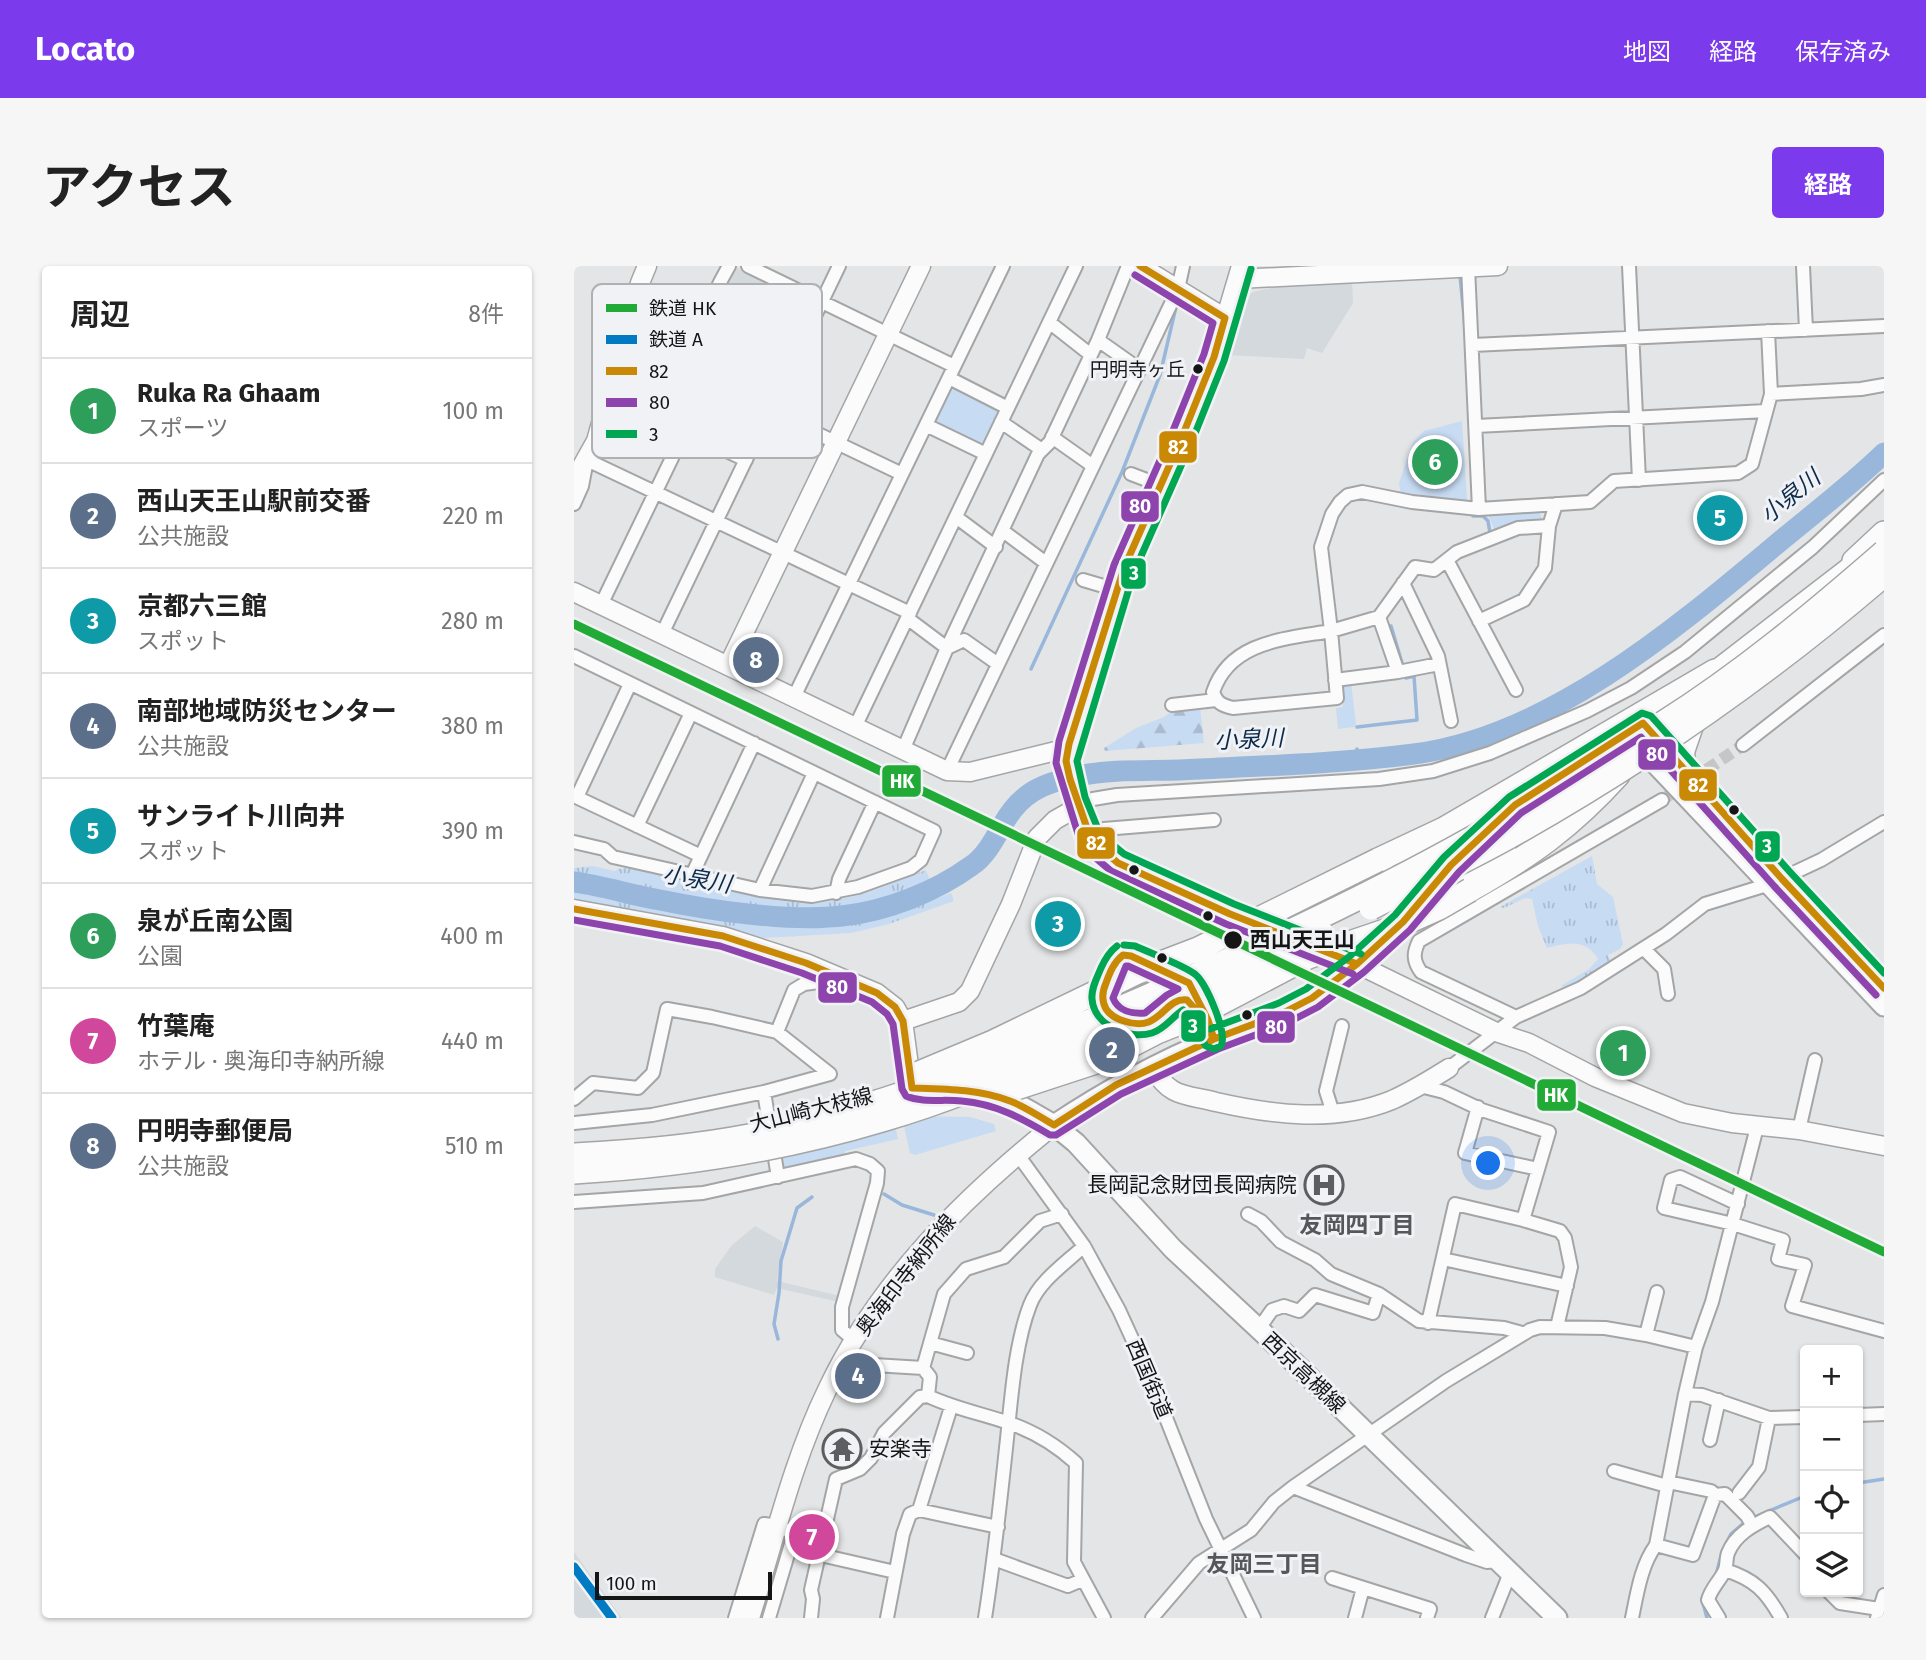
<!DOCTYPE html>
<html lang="ja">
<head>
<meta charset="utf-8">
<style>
  :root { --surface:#fff; --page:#f6f6f6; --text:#222; --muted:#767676; --line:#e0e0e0; --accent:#7c3aed }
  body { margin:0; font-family:"Fira Sans","Noto Sans JP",sans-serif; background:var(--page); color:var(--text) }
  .controls { position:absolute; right:21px; bottom:21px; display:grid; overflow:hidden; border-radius:7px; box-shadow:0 2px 5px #0004 }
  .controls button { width:63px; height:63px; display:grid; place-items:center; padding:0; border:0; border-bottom:2px solid var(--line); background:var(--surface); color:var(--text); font:35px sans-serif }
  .scale { position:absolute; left:21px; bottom:18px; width:177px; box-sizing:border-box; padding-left:7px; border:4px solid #151516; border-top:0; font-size:19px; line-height:24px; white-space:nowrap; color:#151516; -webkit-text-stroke:5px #f0f2f5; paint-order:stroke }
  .you { position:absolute; left:915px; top:898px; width:24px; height:24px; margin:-18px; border:5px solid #fff; border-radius:50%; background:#1a73e8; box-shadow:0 0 0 10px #1a73e833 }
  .badge { display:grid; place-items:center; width:46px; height:46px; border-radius:50%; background:var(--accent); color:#fff; font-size:23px; font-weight:700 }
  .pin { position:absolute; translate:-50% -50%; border:4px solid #fff; box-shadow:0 2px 7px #0006 }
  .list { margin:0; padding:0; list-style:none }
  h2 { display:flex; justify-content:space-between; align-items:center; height:91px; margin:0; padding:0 28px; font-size:30px }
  h2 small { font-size:23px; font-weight:400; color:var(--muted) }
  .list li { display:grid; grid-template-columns:46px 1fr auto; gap:21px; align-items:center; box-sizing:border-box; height:105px; padding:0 28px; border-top:2px solid var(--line) }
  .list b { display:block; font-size:26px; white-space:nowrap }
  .list p { margin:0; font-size:23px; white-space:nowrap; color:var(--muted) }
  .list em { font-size:23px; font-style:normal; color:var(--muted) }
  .icon { flex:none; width:38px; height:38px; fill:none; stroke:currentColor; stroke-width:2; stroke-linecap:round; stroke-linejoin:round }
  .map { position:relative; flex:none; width:1310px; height:1352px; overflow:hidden; border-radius:7px }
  header { display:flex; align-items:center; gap:42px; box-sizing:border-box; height:98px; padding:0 35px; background:var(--accent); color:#fff }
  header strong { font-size:33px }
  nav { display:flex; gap:38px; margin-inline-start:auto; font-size:24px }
  .intro { display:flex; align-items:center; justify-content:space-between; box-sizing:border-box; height:168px; padding:0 42px }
  h1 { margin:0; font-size:49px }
  .button { padding:18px 32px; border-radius:7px; background:var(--accent); color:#fff; font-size:24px; font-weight:700 }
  main { display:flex; gap:42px; padding:0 42px }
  aside { flex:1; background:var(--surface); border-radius:7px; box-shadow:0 2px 5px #0004 }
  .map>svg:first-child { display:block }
</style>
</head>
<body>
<header>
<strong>Locato</strong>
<nav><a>地図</a><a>経路</a><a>保存済み</a></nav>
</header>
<div class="intro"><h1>アクセス</h1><a class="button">経路</a></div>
<main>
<aside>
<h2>周辺<small>8件</small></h2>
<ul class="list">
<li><span class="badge" style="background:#2e9e5b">1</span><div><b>Ruka Ra Ghaam</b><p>スポーツ</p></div><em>100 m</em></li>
<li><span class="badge" style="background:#5c6f8a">2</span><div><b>西山天王山駅前交番</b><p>公共施設</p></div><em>220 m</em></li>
<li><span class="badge" style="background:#0f9aa8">3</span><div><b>京都六三館</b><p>スポット</p></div><em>280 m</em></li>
<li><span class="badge" style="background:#5c6f8a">4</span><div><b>南部地域防災センター</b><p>公共施設</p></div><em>380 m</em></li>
<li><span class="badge" style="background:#0f9aa8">5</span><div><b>サンライト川向井</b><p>スポット</p></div><em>390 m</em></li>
<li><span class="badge" style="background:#2e9e5b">6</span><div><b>泉が丘南公園</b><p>公園</p></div><em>400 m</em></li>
<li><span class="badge" style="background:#d1479c">7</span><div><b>竹葉庵</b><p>ホテル · 奥海印寺納所線</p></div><em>440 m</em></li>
<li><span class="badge" style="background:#5c6f8a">8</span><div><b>円明寺郵便局</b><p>公共施設</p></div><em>510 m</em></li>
</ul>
</aside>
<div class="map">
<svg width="1310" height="1352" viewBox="0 0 1310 1352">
  <defs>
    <pattern id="grass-tufts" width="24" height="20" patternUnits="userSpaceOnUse" patternTransform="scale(1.75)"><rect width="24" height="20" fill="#c7dbf3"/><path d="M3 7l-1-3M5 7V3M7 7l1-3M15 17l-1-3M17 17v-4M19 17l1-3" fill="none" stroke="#aabbd0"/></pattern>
    <pattern id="forest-firs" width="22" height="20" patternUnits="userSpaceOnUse" patternTransform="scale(1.75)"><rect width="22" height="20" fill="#c7dbf3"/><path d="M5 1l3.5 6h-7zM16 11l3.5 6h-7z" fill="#aabbd0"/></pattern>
  </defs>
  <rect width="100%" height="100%" fill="#e4e5e6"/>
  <path fill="#d4d9de" d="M158 0 243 37 201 123 123 83Z
    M778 13 779 37 748 87 733 82 730 93 653 89 672 31 679 26 720 17Z
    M181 960 209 976 203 1015 266 1030 265 1036 203 1022 200 1029 141 1011V1003L157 980Z
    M0 1286 48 1352H2L0 1349Z"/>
  <path fill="url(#grass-tufts)" d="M1018 590 1023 618 1039 631 1049 678 1046 683 1034 689 1037 695 996 724 987 720 1015 703 1024 693C1011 672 994 677 973 682L964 660 958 633 951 632 930 642 926 641Z
    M19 600 41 605 44 603 53 602C118 615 211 643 276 631 301 626 327 613 352 604L357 618 352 622 310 638 262 646H196L158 642 132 635 0 609V602Z
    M0 622 122 644 192 661 258 662 298 655 377 627 380 635 315 658 277 667 189 672 129 656 0 633Z"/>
  <path fill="url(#forest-firs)" d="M626 441 630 477 531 485 530 482 562 462 590 451 601 443Z"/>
  <path fill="#c7dbf3" d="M379 119 424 142 426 147 410 179 405 180 359 158 373 121Z
    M888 155 893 234 827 228 825 217 839 176 850 165Z
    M964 244 969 254 966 256 922 267 913 247Z
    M777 416 782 459 780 461 764 463 762 442 769 441 766 420Z
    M318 846 324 873 271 885V890L211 904 204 872Z
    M338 850 396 851 420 858 422 865 341 889 336 887 328 851Z"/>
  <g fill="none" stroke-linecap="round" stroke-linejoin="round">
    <path stroke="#99b7db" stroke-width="3.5" d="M886 10 891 60
      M899 250H909L914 255 916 267
      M817 360 828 397
      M457 403 548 206 586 109 602 41
      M783 461 843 454 840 410 832 412
      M782 494 783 483
      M310 928 328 939 360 949
      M204 1073 200 1058 205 1027 207 995 223 942 238 931
      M1284 1217 1310 1213
      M1178 1252 1231 1230
      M1153 1276 1157 1268 1171 1256
      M1142 1309 1147 1290
      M1133 1352 1128 1333 1134 1321"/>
    <path stroke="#99b7db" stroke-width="21" d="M0 616C29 620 57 629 86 634 139 645 215 656 268 650 313 645 361 626 397 600 411 591 420 574 428 560 446 527 468 517 504 510 538 503 572 505 606 504 684 500 763 498 840 488 973 471 1099 365 1198 282 1236 250 1275 221 1310 187"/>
    <path stroke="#c5c6c7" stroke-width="12" stroke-dasharray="12 6" stroke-linecap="butt" d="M1088 534 1169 479"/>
    <g stroke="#a4a5a6" stroke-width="16">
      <path id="street" d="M174 0 380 100
        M1055 0 1065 214
        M1229 0 1232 64
        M894 1 905 243
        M475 56 517 89
        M524 74 554 0
        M899 79 1310 60
        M375 112 434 142
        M1197 128 1287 123 1310 119
        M35 130 172 194
        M196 145 328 208
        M427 156 468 184
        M96 158C113 104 126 49 155 0
        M352 159 412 188
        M902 160 1192 145
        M478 171 519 200
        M557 208 586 219
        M0 238 8 220 13 194 336 347
        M382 251 422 281
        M975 260 944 262 883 286 860 304 841 301 805 351 757 365 747 281 758 248 766 236 774 229 788 226 838 236 905 243 1016 236 1040 215 1164 207 1178 198 1197 128 1194 65
        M429 265 472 297
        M873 294 942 424
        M509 314 543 324
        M829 317 864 390 877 455
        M27 339 111 165
        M333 352 373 382 390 374 424 398
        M905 355 950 334 971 302 975 260 982 238
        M757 365 763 432 659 442C647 439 643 437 639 426 656 375 711 373 757 365Z
        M88 368 265 0
        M0 390 360 565 347 594 337 602 284 621 238 630 186 624 39 591 30 583 0 576
        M824 406 865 398
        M761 414 824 406 805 351
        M220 431 429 0
        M598 439 642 434
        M281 461 502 0
        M1169 479 1310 369
        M329 484 373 382 464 188 476 176 524 74 565 103
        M373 505 604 23 609 0
        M0 530 127 590
        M3 531 56 418
        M504 541 519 533 543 529 805 513 859 505 916 487 1013 445 1057 422 1111 386 1239 281 1310 214
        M63 560 117 447
        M515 568 530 563 640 554
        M118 609 180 477
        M186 624 240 507
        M262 627 265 613 301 536
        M1070 683 1090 703 1094 728
        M942 751 1007 722 1092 668 1131 638 1196 618 1247 594 1310 556
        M203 766 220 724 230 718 267 713
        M875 802 942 751 847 706C839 695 839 687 845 675L1088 534
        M846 820 870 826 908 844 975 866 949 954
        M0 833 19 817 64 822 79 807 93 743 138 751 203 766 256 808 190 826
        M904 841 891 887 964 903
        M759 847 752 825 768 760
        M0 857 78 849 190 826 204 911
        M1225 864 1241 794
        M444 889 510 980 545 1044 577 1114 632 1253 680 1352
        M0 936 129 927 282 893 296 898 304 905 303 917 268 1041V1064L281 1075
        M1164 938 1106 911 1097 914 1090 942 1159 958 1209 974 1204 993 1231 999 1218 1040 1310 1065
        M674 948 687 955 707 976 741 994 757 1008 805 1028
        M869 993 993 1020
        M854 1057 881 938 949 954 986 965 991 972 997 1001 983 1061
        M684 1064 698 1044 710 1040 725 1045 741 1029 799 1047 805 1028 845 1055 930 1062 948 1067
        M1072 1069 1083 1026
        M356 1077 393 1087
        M267 1097 349 1102 356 1111 354 1130C379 1142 405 1147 432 1156 457 1164 482 1179 502 1197L500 1296 530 1352
        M349 1102 370 1028 392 1003 430 991 466 955 488 948
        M1111 1128 1128 1129 1195 1152 1231 1151
        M1284 1149 1310 1148
        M1136 1174 1145 1134
        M1040 1205 1093 1220
        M1094 1216 1137 1225 1141 1229 1151 1228 1173 1250 1178 1259
        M719 1221 892 1289 913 1296 923 1295
        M1165 1227 1185 1201 1195 1152
        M345 1244 424 1261
        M1082 1279 1119 1289 1141 1229
        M216 1282 321 1306
        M420 1293 494 1320 508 1314
        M1151 1304C1180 1313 1192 1325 1207 1352
        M758 1312 856 1343 853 1352
        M1255 1326 1266 1337 1305 1343
        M161 1352 190 1258 205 1260 220 1268 195 1352
        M237 1352 239 1333 237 1324 262 1213 286 1203 297 1192 310 1167 346 1131 354 1130
        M313 1352 329 1268 336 1248 345 1244 377 1141
        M411 1352C420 1295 426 1239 432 1182 437 1138 440 1080 456 1039 465 1015 492 997 510 980
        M578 1352 625 1297 677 1264 700 1236 719 1221 872 1115 956 1064 966 1061 1031 1062 1072 1069 1122 1081
        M781 1352 789 1322
        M918 1352 936 1307
        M1058 1352C1063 1328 1067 1299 1082 1279L1111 1128 1122 1081 1138 1036 1183 861
        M1145 1352 1134 1334C1137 1322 1146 1315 1151 1304 1153 1299 1152 1292 1154 1287 1161 1269 1179 1259 1196 1251L1231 1288
        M1303 1352 1310 1329"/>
    </g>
    <g stroke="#a4a5a6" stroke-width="21">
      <path id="secondary" d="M566 0 651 52
        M667 0 640 91 608 171 550 302 503 452 492 495 501 534 515 568 525 581 544 597 656 648 717 672
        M664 13 924 0
        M0 214 22 175 66 17 73 0
        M0 326 373 505 396 506 494 482
        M154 400 347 0
        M1131 412 1289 290
        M1113 506 1111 486 1122 454
        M0 643 149 670 232 697 303 727 321 741 329 755 338 822
        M746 683 783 698 922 766 955 777 1021 811 1109 847 1158 857 1225 864 1310 880
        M329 755 385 736 396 725 437 638 463 572 481 554 504 541
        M579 802C596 832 611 828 642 836 699 849 762 857 818 834 838 825 856 814 875 802
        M176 1352C200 1276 218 1196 253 1124 304 1016 388 933 480 859"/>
    </g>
    <g stroke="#a4a5a6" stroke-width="23">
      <path id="primary" d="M1079 468 1211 615
        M1069 476 1074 490 1310 740
        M854 637 932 582
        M413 828 438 835 456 845 480 859 502 877 599 983 702 1079 983 1352
        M480 859C531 825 584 796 640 773 673 759 709 751 739 731 790 697 831 653 870 607"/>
    </g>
    <g stroke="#a4a5a6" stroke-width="26">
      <path id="highway" d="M1280 295 1310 267
        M804 594 870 563 1141 405
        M896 624C956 590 997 561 1044 509
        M746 626 815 611"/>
    </g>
    <use href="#street" stroke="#fbfbfb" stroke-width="12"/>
    <use href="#secondary" stroke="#fbfbfb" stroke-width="18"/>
    <use href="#primary" stroke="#fbfbfb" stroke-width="19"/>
    <use href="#highway" stroke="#fbfbfb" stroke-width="23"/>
    <g stroke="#a4a5a6" stroke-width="26" stroke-linecap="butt">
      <path id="highway-bridge" d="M797 642C843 618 890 596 935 571 1067 497 1195 408 1310 309
        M333 812 419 776 564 706 624 683 804 594
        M424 828 531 793 583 766 618 752 734 691 820 662 865 642 896 624
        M0 889C58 886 118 881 175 870 323 839 460 780 597 720 724 663 851 603 970 530 989 518 1007 505 1026 494 1046 481 1069 470 1089 457 1168 407 1240 347 1310 286
        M0 906C105 900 208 884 308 854 371 836 432 810 492 784 579 748 665 710 748 667"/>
    </g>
    <use href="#highway-bridge" stroke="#fbfbfb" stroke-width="23"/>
    <g stroke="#f0f2f5" stroke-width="12">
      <path id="bus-1" d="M566 0 651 52 640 91 608 171 550 302 495 478 492 495 496 513 515 568 525 581 544 597 656 648 783 698
        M0 643 149 670 232 697 303 727 321 741 329 755 338 822C371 823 405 823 436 835 452 841 466 851 480 859L542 819 640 773 709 747 738 732 783 698 829 656 877 599 941 539 1069 457 1208 613 1310 722
        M549 689 557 690 615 717 634 754 640 773 623 745 613 734C589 731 587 768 550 755 543 753 536 749 532 743 527 734 528 726 532 717 536 706 540 696 549 689Z"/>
    </g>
    <g stroke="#f0f2f5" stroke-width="12">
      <path id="bus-2" d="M561 9 639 57 630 88 598 167 540 299 485 475 482 497 505 571 517 588 537 605 652 658 779 708
        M0 654 146 680 228 707 298 736 313 748 319 758 328 823 332 830C348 837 370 833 388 835 422 838 447 852 476 869H482L547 828 644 783 713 757 744 741 790 706 836 664 885 606 947 547 1067 471 1200 620 1302 729
        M552 700H554L604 723 593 729 571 747C558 748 544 745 539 732Z"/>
    </g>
    <g stroke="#f0f2f5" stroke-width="12">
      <path id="bus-3" d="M677 3 650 95 618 175 560 306 503 495 511 531 524 563 533 574 550 588 660 638 787 688
        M543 680C535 686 531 693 527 702 523 712 517 722 518 733 520 760 555 774 578 767 591 763 598 751 609 744L632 780 640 783 647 780C654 768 633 719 622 709 612 700 576 687 561 680L550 679
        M636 763 705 737 732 723 776 690 821 649 870 591 935 531 1068 447 1077 450 1216 606 1310 707"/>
    </g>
    <use href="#bus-1" stroke="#ca8904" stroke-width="7"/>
    <use href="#bus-2" stroke="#8e44ad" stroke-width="7"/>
    <use href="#bus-3" stroke="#00a651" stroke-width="7"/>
    <g stroke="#f0f2f5" stroke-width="14">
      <path id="rail-1" d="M0 358 1310 986"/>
    </g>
    <g stroke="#f0f2f5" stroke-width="14">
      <path id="rail-2" d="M0 1301 38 1352"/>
    </g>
    <use href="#rail-1" stroke="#21ab36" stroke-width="9"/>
    <use href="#rail-2" stroke="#007ac2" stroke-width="9"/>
  </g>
  <defs>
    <g id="hospital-ring" transform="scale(2.0125)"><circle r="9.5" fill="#f0f2f5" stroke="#5d5e5f" stroke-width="1.5"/><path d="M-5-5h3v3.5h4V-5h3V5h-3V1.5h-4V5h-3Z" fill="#5d5e5f"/></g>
    <g id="temple-ring" transform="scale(2.0125)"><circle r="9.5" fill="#f0f2f5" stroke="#5d5e5f" stroke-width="1.5"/><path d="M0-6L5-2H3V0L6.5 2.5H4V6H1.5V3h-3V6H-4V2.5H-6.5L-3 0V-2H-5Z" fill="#5d5e5f"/></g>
  </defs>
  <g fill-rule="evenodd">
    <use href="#hospital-ring" x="750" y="919"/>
    <use href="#temple-ring" x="268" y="1183"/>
  </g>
  <g fill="#151516" stroke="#f0f2f5" stroke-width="2.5">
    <circle cx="624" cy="103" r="6"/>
    <circle cx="1160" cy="544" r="6"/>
    <circle cx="560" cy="604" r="6"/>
    <circle cx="634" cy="650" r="6"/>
    <circle cx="659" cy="674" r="10"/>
    <circle cx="588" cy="692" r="6"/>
    <circle cx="673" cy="749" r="6"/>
  </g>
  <g text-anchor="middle" stroke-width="6" stroke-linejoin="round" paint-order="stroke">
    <g font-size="19" fill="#151516" stroke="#f0f2f5" text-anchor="end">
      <text x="611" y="110">円明寺ヶ丘</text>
    </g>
    <g font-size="21" font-weight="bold" fill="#151516" stroke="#f0f2f5" text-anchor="start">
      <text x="676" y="681">西山天王山</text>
    </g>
    <g font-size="21" fill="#151516" stroke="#f0f2f5">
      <text transform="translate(237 844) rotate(-14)" y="7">大山崎大枝線</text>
      <text transform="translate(332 1009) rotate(-52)" y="7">奥海印寺納所線</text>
      <text transform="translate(730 1107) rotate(44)" y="7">西京高槻線</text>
      <text transform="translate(575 1113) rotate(67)" y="7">西国街道</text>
    </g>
    <g font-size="21" fill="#151516" stroke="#f0f2f5" text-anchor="end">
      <text x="723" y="926">長岡記念財団長岡病院</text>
      <text x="295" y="1190" text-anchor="start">安楽寺</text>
    </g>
    <g font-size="23" font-style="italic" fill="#0c2b4c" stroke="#f0f2f5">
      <text transform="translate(1216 230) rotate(-39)" y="8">小泉川</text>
      <text transform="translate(675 473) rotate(-2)" y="8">小泉川</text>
      <text transform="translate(123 613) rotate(9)" y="8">小泉川</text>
    </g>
    <g font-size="23" font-weight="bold" fill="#555759" stroke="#f0f2f5">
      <text x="783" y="967">友岡四丁目</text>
      <text x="690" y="1306">友岡三丁目</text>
    </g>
  </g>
  <rect x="18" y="18" width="230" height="174" rx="10" fill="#f0f2f5" stroke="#aeb0b2" stroke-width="2"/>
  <rect x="32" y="38" width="31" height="8" fill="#21ab36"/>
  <rect x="32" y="69" width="31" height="9" fill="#007ac2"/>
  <rect x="32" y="101" width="31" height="8" fill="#ca8904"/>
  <rect x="32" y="132" width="31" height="9" fill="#8e44ad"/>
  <rect x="32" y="164" width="31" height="8" fill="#00a651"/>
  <g font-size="19" fill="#151516">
    <text x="75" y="49">鉄道 HK</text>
    <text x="75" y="80">鉄道 A</text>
    <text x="75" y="112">82</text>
    <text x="75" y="143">80</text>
    <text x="75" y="175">3</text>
  </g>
  <g stroke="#f0f2f5" stroke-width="2.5">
    <rect x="584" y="164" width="40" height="34" rx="7" fill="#ca8904"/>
    <rect x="546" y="224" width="40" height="33" rx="7" fill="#8e44ad"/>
    <rect x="546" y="291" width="27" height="33" rx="7" fill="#00a651"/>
    <rect x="1063" y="472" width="40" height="33" rx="7" fill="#8e44ad"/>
    <rect x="307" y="498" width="41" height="34" rx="7" fill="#21ab36"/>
    <rect x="1104" y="502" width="40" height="34" rx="7" fill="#ca8904"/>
    <rect x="502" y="560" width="40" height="34" rx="7" fill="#ca8904"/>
    <rect x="1180" y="564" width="27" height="33" rx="7" fill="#00a651"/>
    <rect x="243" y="705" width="41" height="33" rx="7" fill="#8e44ad"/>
    <rect x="606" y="743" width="27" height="34" rx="7" fill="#00a651"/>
    <rect x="682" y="744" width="40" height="34" rx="7" fill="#8e44ad"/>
    <rect x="962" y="812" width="41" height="34" rx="7" fill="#21ab36"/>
  </g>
  <g font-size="19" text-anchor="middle" font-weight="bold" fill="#fff">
    <text x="604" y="188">82</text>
    <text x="566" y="247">80</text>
    <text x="560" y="314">3</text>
    <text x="1083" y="495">80</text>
    <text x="328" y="522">HK</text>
    <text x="1124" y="526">82</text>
    <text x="522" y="584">82</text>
    <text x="1193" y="587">3</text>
    <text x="263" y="728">80</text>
    <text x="619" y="767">3</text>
    <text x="702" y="768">80</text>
    <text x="982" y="836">HK</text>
  </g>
</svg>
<div class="controls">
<button>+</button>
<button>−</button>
<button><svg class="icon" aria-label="locate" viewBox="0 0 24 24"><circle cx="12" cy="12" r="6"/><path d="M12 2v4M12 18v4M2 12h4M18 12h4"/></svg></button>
<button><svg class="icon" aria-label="layers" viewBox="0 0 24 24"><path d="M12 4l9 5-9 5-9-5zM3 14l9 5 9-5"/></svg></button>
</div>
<div class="scale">100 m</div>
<div class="you"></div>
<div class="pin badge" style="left:1049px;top:787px;background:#2e9e5b">1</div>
<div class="pin badge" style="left:538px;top:784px;background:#5c6f8a">2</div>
<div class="pin badge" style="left:484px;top:658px;background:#0f9aa8">3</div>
<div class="pin badge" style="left:284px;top:1110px;background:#5c6f8a">4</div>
<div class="pin badge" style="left:1146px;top:252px;background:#0f9aa8">5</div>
<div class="pin badge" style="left:861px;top:196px;background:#2e9e5b">6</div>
<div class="pin badge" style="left:238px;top:1271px;background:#d1479c">7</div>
<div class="pin badge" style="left:182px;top:394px;background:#5c6f8a">8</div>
</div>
</main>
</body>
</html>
